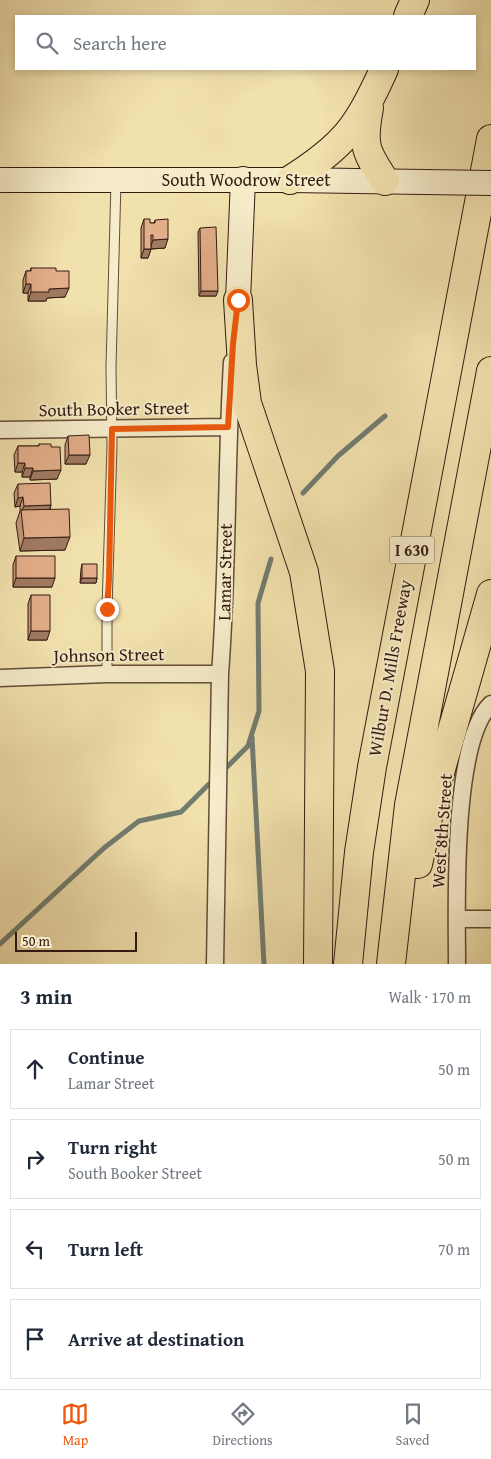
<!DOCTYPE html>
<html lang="en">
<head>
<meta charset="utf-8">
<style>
  :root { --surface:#fff; --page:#f2f2f3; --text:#1f2937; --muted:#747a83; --line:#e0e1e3; --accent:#ea580c }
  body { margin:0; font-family:"Gentium Book Plus",serif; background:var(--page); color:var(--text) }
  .scale { position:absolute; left:15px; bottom:12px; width:122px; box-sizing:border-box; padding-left:5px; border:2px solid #341b11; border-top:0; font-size:14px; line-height:18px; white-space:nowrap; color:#341b11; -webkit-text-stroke:4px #f6ecca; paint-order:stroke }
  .stop { position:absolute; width:15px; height:15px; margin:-11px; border:4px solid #ea580c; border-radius:50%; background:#fff }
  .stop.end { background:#ea580c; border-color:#fff; box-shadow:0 1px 5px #0008 }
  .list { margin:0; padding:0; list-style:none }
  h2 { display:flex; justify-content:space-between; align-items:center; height:65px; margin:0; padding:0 20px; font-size:21px }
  h2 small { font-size:16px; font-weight:400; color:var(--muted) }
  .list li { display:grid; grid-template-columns:32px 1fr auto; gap:15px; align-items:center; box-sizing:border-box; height:80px; margin:0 10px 10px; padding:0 10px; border:1px solid var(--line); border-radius:0px }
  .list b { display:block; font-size:19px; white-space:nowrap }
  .list p { margin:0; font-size:16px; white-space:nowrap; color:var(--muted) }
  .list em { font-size:16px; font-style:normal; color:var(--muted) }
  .icon { flex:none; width:28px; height:28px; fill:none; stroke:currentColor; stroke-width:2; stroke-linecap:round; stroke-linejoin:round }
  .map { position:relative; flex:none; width:491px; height:964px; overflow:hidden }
  .search { position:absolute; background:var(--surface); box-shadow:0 2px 8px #0003; left:15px; right:15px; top:15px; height:55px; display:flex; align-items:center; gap:12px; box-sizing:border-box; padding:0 18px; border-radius:0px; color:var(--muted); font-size:19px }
  .sheet { height:425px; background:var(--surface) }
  nav { display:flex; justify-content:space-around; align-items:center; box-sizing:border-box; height:70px; border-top:1px solid var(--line); background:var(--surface); font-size:14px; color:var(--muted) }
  nav a { display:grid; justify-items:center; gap:2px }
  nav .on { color:var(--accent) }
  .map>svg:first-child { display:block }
</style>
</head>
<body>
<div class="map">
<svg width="491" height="964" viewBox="0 0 491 964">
  <rect width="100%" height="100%" fill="#f1e1ad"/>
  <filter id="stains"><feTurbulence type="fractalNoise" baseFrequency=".004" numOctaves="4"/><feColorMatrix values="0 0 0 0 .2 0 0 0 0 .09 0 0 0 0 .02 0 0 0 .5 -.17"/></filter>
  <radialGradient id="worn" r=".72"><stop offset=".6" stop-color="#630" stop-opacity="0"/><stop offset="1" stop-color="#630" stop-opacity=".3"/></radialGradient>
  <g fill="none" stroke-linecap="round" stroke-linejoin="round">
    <path stroke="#727c70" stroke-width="5" d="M303 493 338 456 385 416
      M252 737 264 964
      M223 771 248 746 259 711 258 603 271 559
      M0 944 104 848 139 821 181 812 213 780"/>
    <g stroke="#634c38" stroke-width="11">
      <path id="lane" d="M107 674V609L112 446 111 367 116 182"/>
    </g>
    <g stroke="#634c38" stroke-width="19">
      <path id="street" d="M0 430 228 427
        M0 678 107 674H220
        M457 919H491
        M215 964 220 674C228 570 226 466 232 362
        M457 964C457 909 451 742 491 704"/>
    </g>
    <g stroke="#341b11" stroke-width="26">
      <path id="secondary" d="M0 180H290L425 182
        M238 300 243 179"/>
    </g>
    <g stroke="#341b11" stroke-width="30">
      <path id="highway" d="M408 16 415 0
        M369 108C362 145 365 151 385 181
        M290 180C344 146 359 126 384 69
        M238 300 242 365 247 403 304 572 320 671 318 964
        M418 864 431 804 491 594
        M348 964 359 852 372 767 491 139
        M391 964 409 805 491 371"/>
    </g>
    <use href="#lane" stroke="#f6ecca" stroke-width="9"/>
    <use href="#street" stroke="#f6ecca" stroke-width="16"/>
    <use href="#secondary" stroke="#f6ecca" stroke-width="24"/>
    <use href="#highway" stroke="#f1e1ad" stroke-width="28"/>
    <g stroke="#341b11" stroke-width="26" stroke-linecap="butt">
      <path id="secondary-bridge" d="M425 182 491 183"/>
    </g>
    <use href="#secondary-bridge" stroke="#f6ecca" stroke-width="24"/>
  </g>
  <path fill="#c39677" stroke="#341b11" d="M144 219 150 223H154L155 220 165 248 151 249 148 258H141V228Z
    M200 228 216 296H199L198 232Z
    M31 268 56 271 65 297 47 298 46 301H28V293H23V280L26 271H30Z
    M68 436 86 464H65V445Z
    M39 444 51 447 57 479 30 480V477H22V472H15L14 455 18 446H38Z
    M18 484 51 505 50 509 65 550 20 551 16 523 20 511V506L15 507 14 493Z
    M16 556 52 587H13V565Z
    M82 564 97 578 96 583H80L81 569Z
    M31 595 47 640H28V604Z"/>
  <path fill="#9f7a61" stroke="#341b11" d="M168 239 165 248 150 249 153 240Z
    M144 249H151L148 258H141Z
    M26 284H31L28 293H23Z
    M69 288 65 297 47 298 46 301H28L31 292 49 289Z
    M201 291H218L216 296H199Z
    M69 455H90L86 464H65Z
    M18 463H25L22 472H15Z
    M25 468H33L30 477H22Z
    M61 470 57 479 30 480 33 471Z
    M23 497 20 506 15 507 18 498Z
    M51 505 48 514 21 513 24 506Z
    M70 537 65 550 20 551 24 538Z
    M16 578H55L52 587H13Z
    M82 578H97L96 583H80Z
    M31 631H50L47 640H28Z"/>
  <path fill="#e3ae8a" stroke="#341b11" d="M144 219H150V223H155V220L168 219V239L153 240V235H151V249H144Z
    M216 227 218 291H201L200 228Z
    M31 268H56V271H69V288L49 289V292H31V284H26V271H31Z
    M89 435 90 455H69L68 436Z
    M39 444H51V447H60L61 470 33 471V468H25V463H18V446H39Z
    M50 483 51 505 24 506 23 497 18 498V484Z
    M69 509 70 537 24 538 21 510Z
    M16 556H55V578H16Z
    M82 564H97V578H82Z
    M31 595H50V631H31Z"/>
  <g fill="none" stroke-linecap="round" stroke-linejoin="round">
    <path stroke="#ea580c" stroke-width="6" d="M107 609 109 579 112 429 228 427 233 344 238 300"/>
  </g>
  <g text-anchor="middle" stroke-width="4" stroke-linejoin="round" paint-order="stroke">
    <rect fill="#f6ecca" stroke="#6e5a48" stroke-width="1" x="389.5" y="536.5" width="45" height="27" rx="4"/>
    <g font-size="16" font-weight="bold" fill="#341b11">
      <text x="412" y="556">I 630</text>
    </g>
    <g font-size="18" fill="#341b11" stroke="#f6ecca">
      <text x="246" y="186">South Woodrow Street</text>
      <text transform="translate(114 409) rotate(-1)" y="6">South Booker Street</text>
      <text transform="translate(225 572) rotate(-89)" y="6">Lamar Street</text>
      <text transform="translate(109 655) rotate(-1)" y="6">Johnson Street</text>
      <text transform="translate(390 668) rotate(-80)" y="6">Wilbur D. Mills Freeway</text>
      <text transform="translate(442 831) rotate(-86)" y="6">West 8th Street</text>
    </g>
  </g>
  <rect width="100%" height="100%" filter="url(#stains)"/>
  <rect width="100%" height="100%" fill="url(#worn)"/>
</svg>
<div class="scale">50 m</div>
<div class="stop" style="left:238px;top:300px"></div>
<div class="stop end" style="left:107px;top:609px"></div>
<div class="search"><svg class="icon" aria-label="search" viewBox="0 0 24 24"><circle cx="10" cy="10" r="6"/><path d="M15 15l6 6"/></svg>Search here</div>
</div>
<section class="sheet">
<h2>3 min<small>Walk · 170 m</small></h2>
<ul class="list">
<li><svg class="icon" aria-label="ahead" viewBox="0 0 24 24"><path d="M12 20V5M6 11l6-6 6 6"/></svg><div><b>Continue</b><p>Lamar Street</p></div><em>50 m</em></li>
<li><svg class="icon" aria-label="right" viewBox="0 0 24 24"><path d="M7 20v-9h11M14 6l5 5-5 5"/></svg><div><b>Turn right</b><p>South Booker Street</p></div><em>50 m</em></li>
<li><svg class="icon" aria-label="left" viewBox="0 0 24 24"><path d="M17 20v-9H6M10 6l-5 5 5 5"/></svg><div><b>Turn left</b></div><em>70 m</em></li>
<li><svg class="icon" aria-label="arrive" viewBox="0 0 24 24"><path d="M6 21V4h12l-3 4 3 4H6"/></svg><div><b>Arrive at destination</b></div></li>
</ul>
</section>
<nav>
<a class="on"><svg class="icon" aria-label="map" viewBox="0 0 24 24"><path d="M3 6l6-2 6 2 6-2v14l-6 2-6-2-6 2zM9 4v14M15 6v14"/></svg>Map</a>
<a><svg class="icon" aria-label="directions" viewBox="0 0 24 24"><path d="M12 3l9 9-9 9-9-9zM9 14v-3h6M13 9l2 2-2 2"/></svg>Directions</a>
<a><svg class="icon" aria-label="saved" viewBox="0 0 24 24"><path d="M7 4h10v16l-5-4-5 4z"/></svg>Saved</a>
</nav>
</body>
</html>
